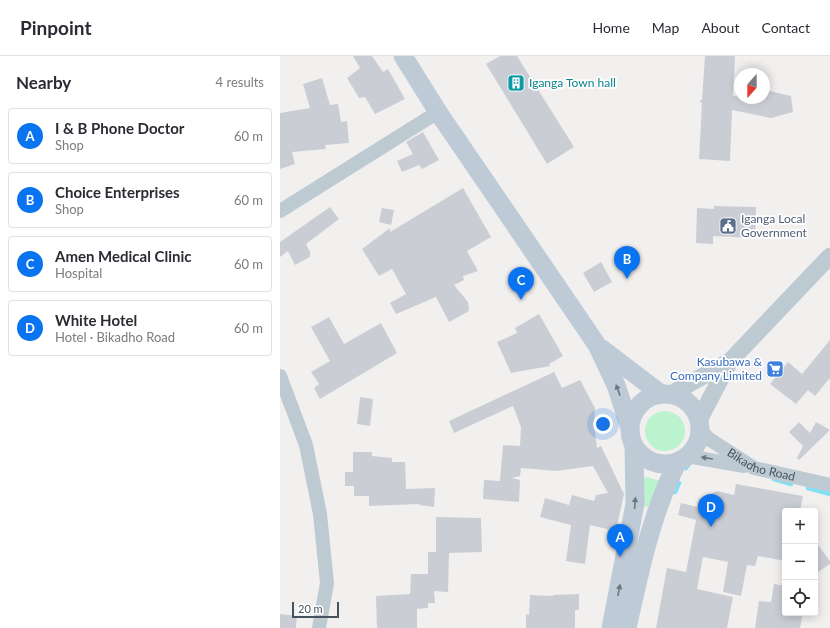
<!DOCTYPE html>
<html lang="en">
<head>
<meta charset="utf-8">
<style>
  :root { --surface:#fff; --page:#f7f7f7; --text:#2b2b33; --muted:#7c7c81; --line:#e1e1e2; --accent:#0a74f0 }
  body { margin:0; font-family:Lato,sans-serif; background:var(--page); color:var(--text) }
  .controls { position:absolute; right:12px; bottom:12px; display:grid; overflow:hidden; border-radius:4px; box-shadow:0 2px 10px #0003 }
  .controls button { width:36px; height:36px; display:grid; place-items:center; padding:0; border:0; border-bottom:1px solid var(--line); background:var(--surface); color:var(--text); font:20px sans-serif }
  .compass { position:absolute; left:454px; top:12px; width:36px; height:36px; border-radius:50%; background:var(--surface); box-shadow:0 2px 10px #0003; rotate:201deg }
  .scale { position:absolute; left:12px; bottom:10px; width:47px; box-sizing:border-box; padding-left:4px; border:2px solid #45535e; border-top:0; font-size:11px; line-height:14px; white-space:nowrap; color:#45535e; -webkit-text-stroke:3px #fff; paint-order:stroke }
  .you { position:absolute; left:323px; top:368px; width:14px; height:14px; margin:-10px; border:3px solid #fff; border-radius:50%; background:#1a73e8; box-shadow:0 0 0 6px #1a73e833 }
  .badge { display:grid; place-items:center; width:26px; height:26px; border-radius:50%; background:var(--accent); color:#fff; font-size:13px; font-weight:700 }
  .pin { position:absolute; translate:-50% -33px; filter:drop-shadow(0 1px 2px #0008) }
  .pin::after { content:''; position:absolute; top:21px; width:14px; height:12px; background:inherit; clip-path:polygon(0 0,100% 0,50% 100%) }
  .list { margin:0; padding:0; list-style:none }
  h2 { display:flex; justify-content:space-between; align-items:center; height:52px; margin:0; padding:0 16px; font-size:17px }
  h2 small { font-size:13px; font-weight:400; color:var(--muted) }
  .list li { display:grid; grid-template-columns:26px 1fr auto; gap:12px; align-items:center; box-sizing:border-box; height:56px; margin:0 8px 8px; padding:0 8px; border:1px solid var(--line); border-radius:4px }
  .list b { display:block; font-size:15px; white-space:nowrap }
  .list p { margin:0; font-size:13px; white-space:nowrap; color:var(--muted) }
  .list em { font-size:13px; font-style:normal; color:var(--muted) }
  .icon { flex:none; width:22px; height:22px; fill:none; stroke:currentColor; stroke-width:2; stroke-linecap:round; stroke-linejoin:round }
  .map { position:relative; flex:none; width:550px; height:572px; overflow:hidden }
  header { display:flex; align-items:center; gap:24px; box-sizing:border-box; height:56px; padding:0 20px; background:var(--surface); border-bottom:1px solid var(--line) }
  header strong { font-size:19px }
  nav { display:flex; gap:22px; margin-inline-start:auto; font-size:14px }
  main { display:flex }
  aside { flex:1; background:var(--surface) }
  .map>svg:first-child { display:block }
</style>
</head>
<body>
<header>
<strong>Pinpoint</strong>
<nav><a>Home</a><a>Map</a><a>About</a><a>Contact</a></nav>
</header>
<main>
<aside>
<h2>Nearby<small>4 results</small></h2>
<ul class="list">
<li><span class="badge">A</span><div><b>I &amp; B Phone Doctor</b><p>Shop</p></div><em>60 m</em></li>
<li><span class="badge">B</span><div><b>Choice Enterprises</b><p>Shop</p></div><em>60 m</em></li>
<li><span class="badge">C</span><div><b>Amen Medical Clinic</b><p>Hospital</p></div><em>60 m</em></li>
<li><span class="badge">D</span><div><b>White Hotel</b><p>Hotel · Bikadho Road</p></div><em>60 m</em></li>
</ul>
</aside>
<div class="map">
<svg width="550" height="572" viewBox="0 0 550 572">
  <rect width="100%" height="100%" fill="#f2efef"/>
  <path fill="#baf3ce" d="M365 375a20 20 0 1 1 40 0a20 20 0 1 1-40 0Z
    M367 421 380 425 368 451H366L364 449 363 424 364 422Z"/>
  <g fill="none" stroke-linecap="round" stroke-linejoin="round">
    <path stroke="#83dff3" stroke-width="4.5" d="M406 412 412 404
      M494 423 511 428
      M528 432 550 438
      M395 436 399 427"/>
  </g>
  <path fill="#caced4" d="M73 0H92L103 16 108 13 125 43 95 58 85 41 79 42 67 22 80 12Z
    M220 0H237L294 91 267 108 206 8Z
    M425 0H455L453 40 460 39V42H484V36L490 35 511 40 513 56 491 62 452 54 450 105 419 103 422 47 419 45 422 44Z
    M42 22 50 49 58 48 61 66 67 65 69 87 45 89 46 93 12 96 15 108 0 113V57L30 52 23 28Z
    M143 76 159 104 142 113 139 109 122 116 117 105 133 98 126 86Z
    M183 132 211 181 187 195 198 215 183 220 184 224 174 229 188 246 189 255 169 266 156 241 116 258 110 247 126 238 112 213 99 220 82 193 110 172V176Z
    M434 150 476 151 475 182 433 180V188L416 187 417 152 434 153Z
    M50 151 59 163 26 188 30 196V201L15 209 8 195 0 201V186Z
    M102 152 114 154 111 169 99 166Z
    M321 206 332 226 314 236 303 217Z
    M259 258 283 300 269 308 270 310 231 317 217 286 237 277 235 272Z
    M49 261 64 288 101 267 117 297 40 343 34 332 39 328 31 316 50 305 31 271Z
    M550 284V322L535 340 528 334 516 348 490 328 508 306 522 318Z
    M274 316 282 332 300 324 315 352 314 369 317 392 321 390 344 438 336 475 310 469 305 508 286 505 291 469 260 461 265 442 289 449 292 439 314 445 316 439 328 437 313 410 277 415 241 412 240 420 232 422 240 424 239 446 203 443 204 424 220 425 223 389 240 390 241 371 233 350 174 377 169 365Z
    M80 341 93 343 90 370 77 368Z
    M519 366 530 377 536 366 550 374 519 404 517 402 523 390 509 376Z
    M73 396H92V400L112 402V406H125L126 433 155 432 154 451 139 449V448L89 450V440H74V430H65V416H73Z
    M456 428 523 440 520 455H505V505L478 500 475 510 467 509 461 540 443 536 448 506 423 501 417 533 453 541 447 572H376L387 512 406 516 416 464 398 459 401 447 417 451 419 443 437 435 454 439Z
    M156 461 201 462 202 496 169 497 168 536 154 535 155 547H148V552L137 553V572H97L96 540 130 538 131 518H148V496H156Z
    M535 485 550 505V508L535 518Z
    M494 528 505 530 502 557H523L520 572H475L479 545 491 546Z
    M299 538V554H295V572H246V558L249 559 250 539 273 540V539Z
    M0 558 17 560 16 572H0Z"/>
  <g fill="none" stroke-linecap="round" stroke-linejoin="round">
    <g stroke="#becad2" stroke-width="14">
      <path d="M0 155 158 56"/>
      <path d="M0 320 26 389 40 458 47 527 39 572"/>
      <path id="s1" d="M420 374 429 383 474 412 550 429"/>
      <path d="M407 400 464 410"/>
    </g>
    <path stroke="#becad2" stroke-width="17" d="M391 338 450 305
      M419 364 450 305 550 200"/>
    <path stroke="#becbd7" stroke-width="19" d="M123 0 158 56 317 289 336 329 350 372
      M322 293 381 338
      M350 373a35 35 0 1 1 70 0a35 35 0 1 1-70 0Z
      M331 572 355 448 354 391
      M347 572C360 514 371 458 398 405"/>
  </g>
  <defs><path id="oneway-solid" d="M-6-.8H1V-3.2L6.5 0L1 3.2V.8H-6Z"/></defs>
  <g fill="#697782">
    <use href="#oneway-solid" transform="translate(338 334) rotate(-110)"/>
    <use href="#oneway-solid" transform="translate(355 447) rotate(-86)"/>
    <use href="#oneway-solid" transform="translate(339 534) rotate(-79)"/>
  </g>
  <use fill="#697781" href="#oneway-solid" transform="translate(427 402) rotate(-171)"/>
  <defs>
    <g id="building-square" transform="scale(0.9)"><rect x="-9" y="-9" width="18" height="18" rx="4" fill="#0f9aa8" stroke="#fff"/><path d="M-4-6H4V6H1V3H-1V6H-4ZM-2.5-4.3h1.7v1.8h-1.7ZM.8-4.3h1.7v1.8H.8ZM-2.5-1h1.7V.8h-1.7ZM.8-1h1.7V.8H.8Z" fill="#fff"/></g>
    <g id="civic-square" transform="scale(0.9)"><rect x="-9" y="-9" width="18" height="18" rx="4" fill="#5c6f8a" stroke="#fff"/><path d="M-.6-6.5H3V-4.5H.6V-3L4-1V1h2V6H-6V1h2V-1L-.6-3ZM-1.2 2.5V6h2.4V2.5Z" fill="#fff"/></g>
    <g id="supermarket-square" transform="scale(0.9)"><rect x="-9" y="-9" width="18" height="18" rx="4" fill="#3f7fe0" stroke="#fff"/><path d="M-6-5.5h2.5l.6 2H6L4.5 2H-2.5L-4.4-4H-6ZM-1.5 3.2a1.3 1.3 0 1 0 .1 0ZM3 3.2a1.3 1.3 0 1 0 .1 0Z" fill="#fff"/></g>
  </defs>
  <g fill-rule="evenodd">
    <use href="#building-square" x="236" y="27"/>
    <use href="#civic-square" x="448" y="170"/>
    <use href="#supermarket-square" x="495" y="313"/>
  </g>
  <g text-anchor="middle" stroke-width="3.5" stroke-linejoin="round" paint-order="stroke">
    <g font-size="12" fill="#0d838f" stroke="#fff" text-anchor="start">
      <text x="249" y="31">Iganga Town hall</text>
    </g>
    <g font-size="12" fill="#4e5e75" stroke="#fff" text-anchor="start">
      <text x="461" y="167">Iganga Local<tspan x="461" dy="14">Government</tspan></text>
    </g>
    <g font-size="12" fill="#366cbe" stroke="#fff" text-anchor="end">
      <text x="482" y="310">Kasubawa &amp;<tspan x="482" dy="14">Company Limited</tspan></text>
    </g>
    <g font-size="12" fill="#45535e" stroke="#fff">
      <text dy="4" stroke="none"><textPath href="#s1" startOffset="72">Bikadho Road</textPath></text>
    </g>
  </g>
</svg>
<div class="controls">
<button>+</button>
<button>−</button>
<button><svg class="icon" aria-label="locate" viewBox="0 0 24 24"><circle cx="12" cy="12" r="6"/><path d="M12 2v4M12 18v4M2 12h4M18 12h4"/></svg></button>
</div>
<svg class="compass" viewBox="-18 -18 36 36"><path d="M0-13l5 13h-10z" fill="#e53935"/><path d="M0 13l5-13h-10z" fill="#7c7c81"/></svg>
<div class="scale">20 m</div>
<div class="you"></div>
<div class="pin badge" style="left:340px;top:501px">A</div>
<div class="pin badge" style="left:347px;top:223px">B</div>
<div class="pin badge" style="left:241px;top:244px">C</div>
<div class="pin badge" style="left:431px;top:471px">D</div>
</div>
</main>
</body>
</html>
